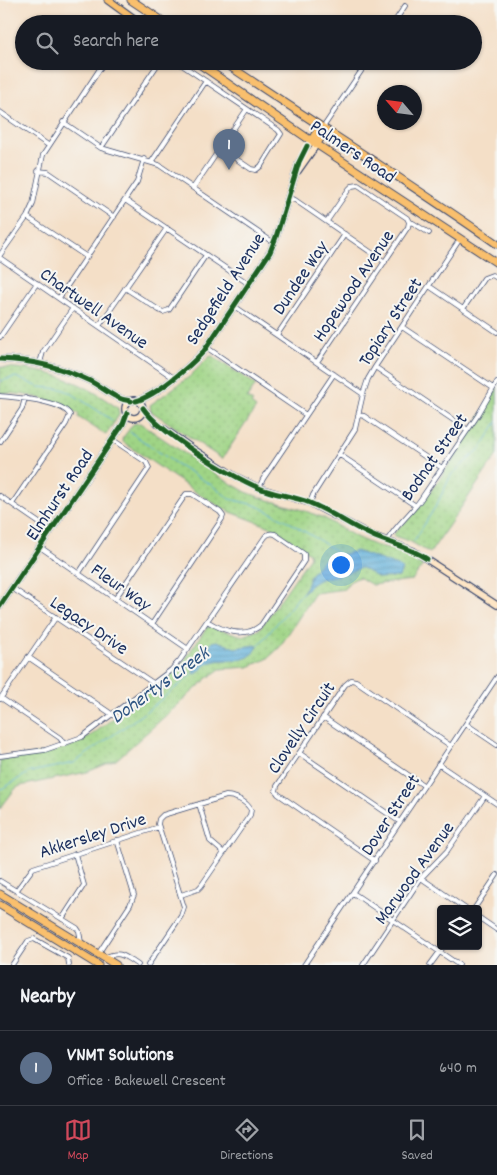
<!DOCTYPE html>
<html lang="en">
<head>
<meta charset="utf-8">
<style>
  :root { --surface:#171b24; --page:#20242c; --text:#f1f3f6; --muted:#9ea1a6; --line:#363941; --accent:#d1495b }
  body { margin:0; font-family:Dekko,sans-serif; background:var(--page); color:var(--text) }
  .controls { position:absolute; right:15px; bottom:15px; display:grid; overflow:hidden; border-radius:5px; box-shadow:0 1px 4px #0004 }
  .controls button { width:45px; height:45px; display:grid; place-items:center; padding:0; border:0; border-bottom:1px solid var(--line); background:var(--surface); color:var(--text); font:25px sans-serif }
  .compass { position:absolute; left:377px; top:85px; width:45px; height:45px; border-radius:50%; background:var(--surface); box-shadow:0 1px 4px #0004; rotate:298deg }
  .you { position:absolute; left:340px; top:564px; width:18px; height:18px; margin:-12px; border:4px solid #fff; border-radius:50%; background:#1a73e8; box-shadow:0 0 0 8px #1a73e833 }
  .badge { display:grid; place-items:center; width:32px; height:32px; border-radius:50%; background:var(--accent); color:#fff; font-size:16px; font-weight:700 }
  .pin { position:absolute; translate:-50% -41px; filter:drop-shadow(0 1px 2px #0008) }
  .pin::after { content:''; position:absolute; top:26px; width:18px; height:15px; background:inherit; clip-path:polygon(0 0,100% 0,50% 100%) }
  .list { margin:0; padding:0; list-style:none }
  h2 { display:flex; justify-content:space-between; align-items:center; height:65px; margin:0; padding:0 20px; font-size:21px }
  h2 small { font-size:16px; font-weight:400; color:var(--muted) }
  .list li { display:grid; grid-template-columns:32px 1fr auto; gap:15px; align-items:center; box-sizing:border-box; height:75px; padding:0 20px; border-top:1px solid var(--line) }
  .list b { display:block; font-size:19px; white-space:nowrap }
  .list p { margin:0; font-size:16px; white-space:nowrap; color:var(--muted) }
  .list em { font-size:16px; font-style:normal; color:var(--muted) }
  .icon { flex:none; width:28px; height:28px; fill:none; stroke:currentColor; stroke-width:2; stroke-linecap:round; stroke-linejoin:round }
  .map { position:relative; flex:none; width:497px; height:965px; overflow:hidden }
  .search { position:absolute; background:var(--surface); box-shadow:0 1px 4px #0004; left:15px; right:15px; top:15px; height:55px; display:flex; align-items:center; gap:12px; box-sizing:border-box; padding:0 18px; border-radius:28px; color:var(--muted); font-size:19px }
  .sheet { height:140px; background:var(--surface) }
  nav { display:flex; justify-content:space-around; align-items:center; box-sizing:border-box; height:70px; border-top:1px solid var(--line); background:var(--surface); font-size:14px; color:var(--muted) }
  nav a { display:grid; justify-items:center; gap:2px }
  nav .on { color:var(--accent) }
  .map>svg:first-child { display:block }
</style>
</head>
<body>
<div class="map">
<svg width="497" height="965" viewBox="0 0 497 965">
  <defs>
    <pattern id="park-dots" width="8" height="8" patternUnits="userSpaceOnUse" patternTransform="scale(1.25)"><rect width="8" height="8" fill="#9fd485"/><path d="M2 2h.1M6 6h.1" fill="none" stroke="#88b675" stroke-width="1.8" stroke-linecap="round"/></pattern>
    <pattern id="water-rules" width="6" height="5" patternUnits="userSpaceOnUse" patternTransform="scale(1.25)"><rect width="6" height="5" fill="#5eafd9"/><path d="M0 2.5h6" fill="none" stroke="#4d8fb3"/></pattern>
  </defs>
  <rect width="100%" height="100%" fill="#f6f6f2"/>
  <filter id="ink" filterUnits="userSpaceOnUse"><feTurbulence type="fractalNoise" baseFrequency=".02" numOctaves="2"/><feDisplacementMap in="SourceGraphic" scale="10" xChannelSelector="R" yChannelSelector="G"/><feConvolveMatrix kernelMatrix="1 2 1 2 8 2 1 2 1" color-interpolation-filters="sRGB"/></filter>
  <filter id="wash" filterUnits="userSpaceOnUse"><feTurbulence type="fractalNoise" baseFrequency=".0096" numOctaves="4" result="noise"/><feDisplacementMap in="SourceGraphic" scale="20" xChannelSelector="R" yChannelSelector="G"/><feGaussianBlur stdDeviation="1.12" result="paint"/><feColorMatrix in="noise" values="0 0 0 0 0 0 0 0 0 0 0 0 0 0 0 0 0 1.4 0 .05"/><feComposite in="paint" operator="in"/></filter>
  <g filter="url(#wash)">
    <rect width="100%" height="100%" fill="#f4dfc7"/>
    <path fill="url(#park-dots)" stroke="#5d8272" d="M212 356 255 384V386L247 398 253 402 251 404 256 408 222 459 151 411 150 405 189 377 209 357Z
      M0 367C28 368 56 373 81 385 94 391 106 400 118 408L119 415 106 435 78 417 79 414C54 400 29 393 0 393Z
      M497 388V455L430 553 411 542 394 536V534C401 524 410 519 417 510 446 471 473 430 497 388Z
      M140 423 218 476 246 492 262 498 303 510 324 518 356 537 374 545 400 551 423 565 412 580 372 585 359 577 349 582 345 589 315 593 279 648 267 659 248 667 220 669 209 677 116 760 87 772 20 786 15 789 0 809V760L51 752 71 746 93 734 180 666 207 627 210 626 243 636 259 630 310 557 309 553 273 528 228 511 200 495 123 442 122 439 133 424Z"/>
    <path fill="url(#water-rules)" stroke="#3c6f9c" d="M356 551 398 566 402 569 399 577 379 578 362 568C356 568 352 571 346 573 326 579 319 575 303 593L311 574 323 560Z
      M217 641 235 648 255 645 258 646C249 666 229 657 212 662 206 663 201 670 196 674L193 673 194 669 212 642Z"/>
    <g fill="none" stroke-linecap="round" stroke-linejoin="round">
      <path stroke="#5eafd9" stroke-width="1" d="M0 381 16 377 39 387 62 389 71 393 112 420
        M130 432 175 463 213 486 230 499 255 505 284 519 327 545 341 556
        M414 541 437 504 451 475 481 448 497 422
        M258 646 303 592
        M0 790 30 772 74 763 148 710 194 673"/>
    </g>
  </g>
  <g filter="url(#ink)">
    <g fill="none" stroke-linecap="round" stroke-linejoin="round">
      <g stroke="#3c496e" stroke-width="5.5">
        <path id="street" d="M393 24 405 6
          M176 61 278 130 281 134 261 166 256 170 251 169 220 148
          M0 112 48 145
          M63 122 101 148 159 165 274 243
          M322 129 368 61
          M101 148 160 61
          M152 161 206 81
          M38 171 48 172 114 217
          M193 188 247 109
          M288 198 295 200 385 262
          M125 200 249 284
          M27 217 87 257
          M327 221 349 189 352 186 358 185 407 218 409 222 413 223 429 233
          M0 255 27 217 33 204 43 155 105 61
          M0 258 174 378
          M429 286 497 332
          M125 288 159 310 163 312 169 310 206 255
          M59 298 137 182 144 159
          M234 306 363 394
          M463 309 484 278 492 275 497 278
          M99 326 167 228
          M402 327 493 388
          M277 335 345 234
          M0 337 37 283
          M206 347 306 415
          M317 362 408 227 409 222
          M40 363 43 352 73 308
          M375 367 468 430
          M0 396C17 398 61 400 70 415L66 424 12 504
          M359 415 364 416 442 468
          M0 442 22 409 25 398
          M340 455 416 506
          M259 488 263 479 334 374
          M0 496 51 531
          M310 503 313 495 355 429 363 394 368 379 375 367 460 239
          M387 541C397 524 410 515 421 499L478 415 497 382
          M40 547 188 649
          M79 573 149 468 146 462 113 440
          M12 588 153 683
          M115 599 186 494H192L220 512 223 516 222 519 152 624
          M28 657 113 715
          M1 698 60 738 64 744
          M0 699 56 617
          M323 717 423 785
          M466 724 497 745
          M299 753 400 822
          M0 756 45 750 82 737 171 670 180 660 265 537C268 533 271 533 275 534L304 554V561L261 625C245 639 223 631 207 621
          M438 764 497 804
          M199 804 210 841 224 853
          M375 861 278 794 276 791 277 786 345 685 351 680 356 681 451 746
          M421 878 466 909
          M0 881 77 928 79 931 81 942
          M16 891 33 868 159 827
          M353 893 459 965
          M474 909 497 875
          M478 917 497 930
          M62 919 84 885 75 854
          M98 954 130 905 134 895 117 840
          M104 958C120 950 124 956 138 965
          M12 965 28 941 34 939 68 958 69 965
          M148 965 181 916 184 907 158 824 159 819 163 815 226 796C235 796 246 801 251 810L250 815 201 886 198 889 181 895
          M304 965 497 677
          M363 965 421 878 447 851 485 796
          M430 965 444 946"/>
      </g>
      <g stroke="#3c496e" stroke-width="8">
        <path id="secondary" d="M298 171 317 144
          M0 359C32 360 61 367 90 381 104 388 115 400 131 401
          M125 409a9 9 0 1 1 18 0a9 9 0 1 1-18 0Z
          M136 401C157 395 189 367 204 351L270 252 276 237 299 162 311 141
          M143 408 156 423 190 447 235 476 259 488 310 503 371 535 414 551 497 605
          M0 606 123 424 127 413"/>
      </g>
      <g stroke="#3c496e" stroke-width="9">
        <path id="highway" d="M108 0 141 24
          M131 0 167 24
          M195 61 313 142 497 263
          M222 61C314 123 407 181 497 244
          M311 141 320 127
          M317 144 325 130
          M0 894 116 965
          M0 905 98 965"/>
      </g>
      <use href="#street" stroke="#fff" stroke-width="4"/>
      <use href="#secondary" stroke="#fde5c5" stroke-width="5.5"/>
      <use href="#highway" stroke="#f9bf6d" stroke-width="7"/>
      <g stroke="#f6f6f2" stroke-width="8">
        <path id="cycleway" d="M0 359C32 360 61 367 90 381 104 388 115 400 131 401
          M136 401C157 395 189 367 204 351L270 252 276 237 299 162 307 146
          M143 408C160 433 229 475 259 488 275 495 294 496 310 503 332 512 350 526 371 535 390 544 410 547 427 559
          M0 606 123 424 127 413"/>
      </g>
      <use href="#cycleway" stroke="#1b5e20" stroke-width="5"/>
    </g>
  </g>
  <g text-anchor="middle" stroke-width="4" stroke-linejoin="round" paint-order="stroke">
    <g font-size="19" fill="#1b2f5e" stroke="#f6f6f2">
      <text transform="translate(354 150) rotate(34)" y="7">Palmers Road</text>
      <text transform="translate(299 277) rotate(-56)" y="7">Dundee Way</text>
      <text transform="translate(352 285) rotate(-56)" y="7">Hopewood Avenue</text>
      <text transform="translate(224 288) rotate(-57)" y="7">Sedgefield Avenue</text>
      <text transform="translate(95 307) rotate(35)" y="7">Chartwell Avenue</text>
      <text transform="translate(389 321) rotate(-57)" y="7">Topiary Street</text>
      <text transform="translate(433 456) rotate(-55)" y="7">Bodnat Street</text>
      <text transform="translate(58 494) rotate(-56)" y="7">Elmhurst Road</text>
      <text transform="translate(122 586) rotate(35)" y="7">Fleur Way</text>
      <text transform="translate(90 624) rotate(34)" y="7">Legacy Drive</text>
      <text transform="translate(300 727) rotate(-56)" y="7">Clovelly Circuit</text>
      <text transform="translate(389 814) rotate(-57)" y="7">Dover Street</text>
      <text transform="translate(92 834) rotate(-18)" y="7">Akkersley Drive</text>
      <text transform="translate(413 872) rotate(-54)" y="7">Marwood Avenue</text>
    </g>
    <g font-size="20" font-style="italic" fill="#2f5583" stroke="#f6f6f2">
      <text transform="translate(159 684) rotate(-36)" y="7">Dohertys Creek</text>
    </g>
  </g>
</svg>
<div class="controls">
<button><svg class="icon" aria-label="layers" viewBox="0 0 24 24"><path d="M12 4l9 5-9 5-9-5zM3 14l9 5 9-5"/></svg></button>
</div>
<svg class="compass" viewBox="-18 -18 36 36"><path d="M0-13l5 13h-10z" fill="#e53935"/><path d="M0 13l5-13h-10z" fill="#9ea1a6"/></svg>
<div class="you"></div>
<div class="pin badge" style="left:229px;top:170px;background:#5c6f8a">1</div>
<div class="search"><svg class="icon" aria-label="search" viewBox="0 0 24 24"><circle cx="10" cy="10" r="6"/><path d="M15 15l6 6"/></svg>Search here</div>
</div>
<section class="sheet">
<h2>Nearby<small></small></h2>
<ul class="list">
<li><span class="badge" style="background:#5c6f8a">1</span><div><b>VNMT Solutions</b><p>Office · Bakewell Crescent</p></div><em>640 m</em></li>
</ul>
</section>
<nav>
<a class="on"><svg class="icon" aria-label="map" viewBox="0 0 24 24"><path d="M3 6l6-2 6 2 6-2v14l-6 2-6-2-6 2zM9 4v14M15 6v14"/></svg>Map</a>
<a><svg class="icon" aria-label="directions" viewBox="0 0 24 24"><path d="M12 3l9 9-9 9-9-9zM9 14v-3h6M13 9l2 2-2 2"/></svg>Directions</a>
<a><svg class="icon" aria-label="saved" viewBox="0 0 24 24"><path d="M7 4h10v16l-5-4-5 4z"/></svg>Saved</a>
</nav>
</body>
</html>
